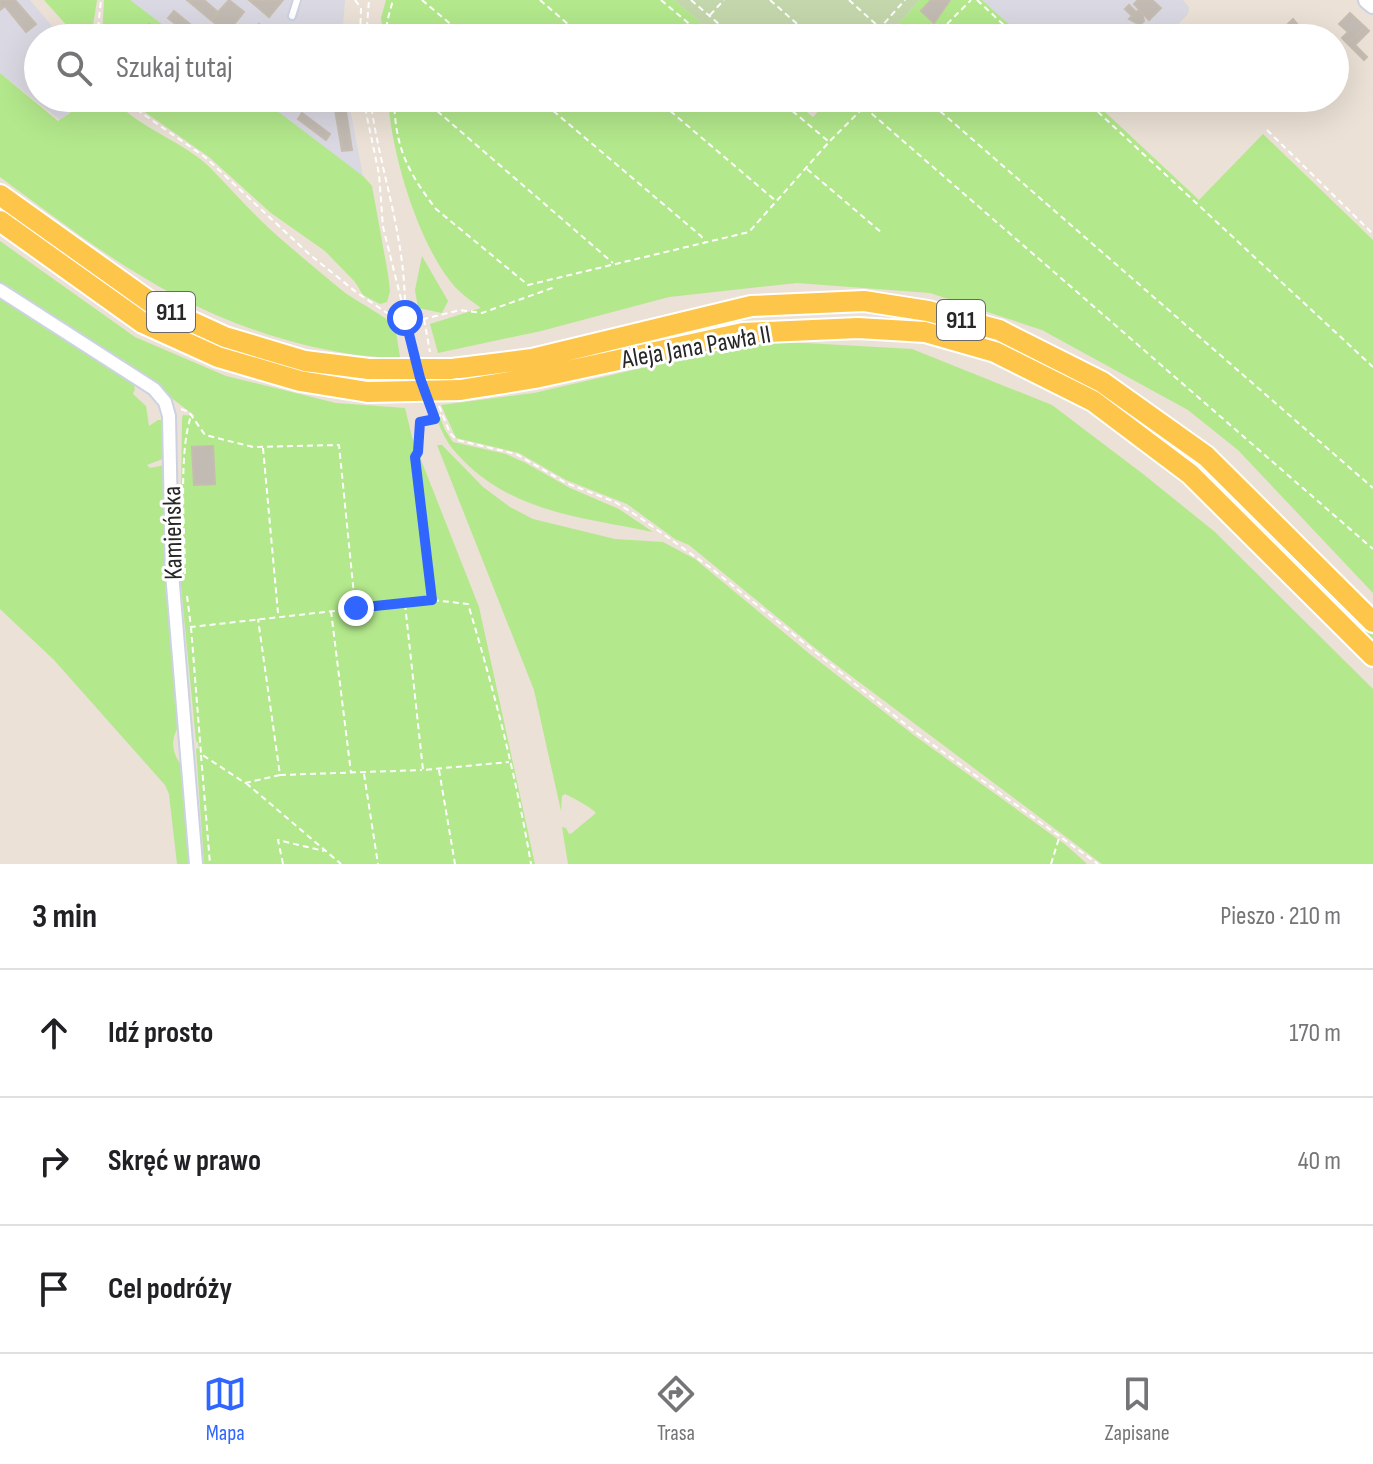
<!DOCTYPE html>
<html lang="pl">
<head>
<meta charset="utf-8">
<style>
  :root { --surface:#fff; --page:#f6f6f6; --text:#202124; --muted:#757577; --line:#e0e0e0; --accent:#3066ff }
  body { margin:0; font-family:"Sofia Sans Condensed",sans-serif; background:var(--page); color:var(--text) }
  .stop { position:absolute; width:24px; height:24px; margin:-18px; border:6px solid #3066ff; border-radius:50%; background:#fff }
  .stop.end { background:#3066ff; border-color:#fff; box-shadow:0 2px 8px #0008 }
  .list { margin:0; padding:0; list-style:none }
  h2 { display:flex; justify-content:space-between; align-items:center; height:104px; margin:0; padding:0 32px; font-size:34px }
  h2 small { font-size:26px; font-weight:400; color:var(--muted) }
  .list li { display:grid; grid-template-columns:52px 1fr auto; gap:24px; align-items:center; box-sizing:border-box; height:128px; padding:0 32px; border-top:2px solid var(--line) }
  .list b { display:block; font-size:30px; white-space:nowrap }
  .list em { font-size:26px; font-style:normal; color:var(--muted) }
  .icon { flex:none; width:44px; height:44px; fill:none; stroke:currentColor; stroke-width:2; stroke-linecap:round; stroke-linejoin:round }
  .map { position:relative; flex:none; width:1373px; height:864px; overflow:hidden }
  .search { position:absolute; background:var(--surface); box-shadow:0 8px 32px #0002; left:24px; right:24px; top:24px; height:88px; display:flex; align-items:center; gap:20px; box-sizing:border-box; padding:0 28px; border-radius:44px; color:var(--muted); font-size:30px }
  .sheet { height:488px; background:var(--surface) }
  nav { display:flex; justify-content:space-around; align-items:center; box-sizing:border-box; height:112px; border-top:2px solid var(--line); background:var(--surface); font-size:22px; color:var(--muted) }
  nav a { display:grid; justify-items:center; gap:4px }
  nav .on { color:var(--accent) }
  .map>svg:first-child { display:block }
</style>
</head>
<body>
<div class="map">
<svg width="1373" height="864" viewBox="0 0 1373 864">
  <rect width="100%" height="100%" fill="#ebe1d6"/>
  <path fill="#dad8e2" d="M0 0H30L62 38H38V98H77L73 109 60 120 0 73Z
    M129 0H345L342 38H178Z
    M982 0H1183L1189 7 1188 14 1165 38H1024Z
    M256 98H348L363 176Z"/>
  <path fill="#b3e88c" d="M44 0H97L91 38H78Z
    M104 0H130L180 38H102Z
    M386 0H674L719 38H384L381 18Z
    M920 0H982L1024 38H885Z
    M0 73 58 121 70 113 77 98H112C136 125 171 137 199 158 214 170 225 184 238 197 270 232 308 262 344 292 357 302 394 320 398 331L396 332 400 357C370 359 338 352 309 346 181 315 103 253 0 177Z
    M125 98H260L363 176 372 186 388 274 390 291 387 302 380 304 363 295 355 282 325 251 271 213 209 157Z
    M388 98H790L813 117 830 98H1090L1199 200 1263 134 1373 240V593L1238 450 1188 410 1042 330 930 293 797 283 669 297 541 331 438 353 430 324 481 308C473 302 464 296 457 289 419 248 391 153 388 98Z
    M0 241 135 337 226 376 336 403 405 408 412 437 479 607 535 864H204L196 749 199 748 198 742 196 741 180 576 182 418 183 415 195 416 152 383 0 287Z
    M422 256 448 301 442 313 418 308 415 290Z
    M0 293 132 378 135 389 133 394 146 406 149 426 158 420H165V458L147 465 150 468 165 465 177 729C170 743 173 754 182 766L191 864H177L169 794 165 785 54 660 0 609Z
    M787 342 912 349 1052 405 1143 474 1215 532 1373 689V864H1102L831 661 689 545 675 539 627 504 566 480 519 453 456 438 441 405 534 393 724 349 761 343Z
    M432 405H435L445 430 453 442 506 454 524 462 570 488 619 509 653 532C588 518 522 514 470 467 461 458 452 450 446 439 440 429 436 416 432 405Z
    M1138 420 1185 452 1373 635V643L1215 487Z
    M437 445H442L483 487 510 507 533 519 615 539 663 542 695 559 811 655 915 736 1066 845 1087 864H568L562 827 566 828 569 834 572 833 596 813C594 809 570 796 565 794L562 796 561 811 534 690Z"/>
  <path fill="#c4d7ac" d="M674 0H920L885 38H719Z"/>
  <path fill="#c2bbb4" stroke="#c6bdb0" stroke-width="2" d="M0 0H15L36 24 26 32 5 6 0 10Z
    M187 0H204L218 12 211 20Z
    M229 0 244 12 227 33 211 20Z
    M249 0H283L269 17Z
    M950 0 934 23 921 11 931 0Z
    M1138 0H1152L1161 8 1149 20 1134 4Z
    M1129 5 1136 12 1139 10 1142 13 1144 21 1140 25 1129 19 1132 16 1125 9Z
    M174 11 207 38H193L168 18Z
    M1350 13 1365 27 1348 44 1342 38 1348 32 1339 24Z
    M1293 19 1298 25 1286 38H1281L1277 35Z
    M149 24 166 38H137Z
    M259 24 275 38H247Z
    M1365 27 1369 31 1355 45 1367 57 1364 60 1348 44Z
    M333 98H344L352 150 342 151Z
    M302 113 330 134 326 140 298 119Z
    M213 446 215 484 194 485 192 447Z"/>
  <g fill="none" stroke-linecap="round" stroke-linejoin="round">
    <g stroke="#ccd2e2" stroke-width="10">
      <path id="service" d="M292 16 297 0"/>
    </g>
    <g stroke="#ccd2e2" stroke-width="16">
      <path id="minor" d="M0 290 154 389 165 402 169 416 172 573 196 864"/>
    </g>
    <g stroke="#ccd2e2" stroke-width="20">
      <path id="tertiary" d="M1367 0 1373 5"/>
    </g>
    <g stroke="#fff" stroke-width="24">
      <path id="primary" d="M0 195 153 304 225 337 305 361 369 369
        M0 221 143 323 218 357 300 381 368 392
        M452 369 532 359 751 306 864 301 928 311 999 330 1102 382 1206 456 1373 622
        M460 390 535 378 743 333 858 328 925 332 995 352 1093 401 1190 474 1373 656"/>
    </g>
    <path stroke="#fff" stroke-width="2" stroke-dasharray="6 4" stroke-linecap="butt" d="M355 0 361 8 360 38
      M422 0 467 38
      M540 0 584 38
      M661 0 706 38
      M691 0 735 38
      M770 0 813 38
      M849 0 879 27
      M977 0 1018 38
      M710 15 724 0
      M97 38 101 0
      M366 38 369 0
      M388 38 387 22 393 0
      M871 38 905 0
      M933 38 971 0
      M120 98 205 157 309 254 356 292 393 317 424 319 460 310 482 313 555 287
      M363 98 379 174 383 227 414 351
      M370 98C380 173 406 236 405 313
      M394 98C395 147 407 171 436 209L528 285 749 232 829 142 873 98
      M422 98 613 263
      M538 98 701 236 705 243
      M655 98 776 201
      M777 98 828 141
      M805 98 811 102 816 98
      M925 98 1373 488
      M1083 98 1373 367
      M864 107 1373 549
      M1267 130 1373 234
      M807 169 882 233
      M424 319 430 352
      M439 406 450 433 457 440 516 454 566 483 615 502 639 517 711 568 911 729 1098 864
      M431 407 435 419
      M181 409 189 412 205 435 253 447 339 445 355 605
      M263 448 278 613
      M185 574C185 532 178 454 191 416
      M187 596 191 627 432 600 415 457 418 452 420 422 442 415
      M433 600 468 604C494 690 516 776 531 864
      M405 604 423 770 509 762
      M331 611 351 773
      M191 627 201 754 245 783 280 775 258 619
      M201 755 210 864
      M439 770 455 864
      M364 774 378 864
      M280 775 422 770
      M246 783 341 864
      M283 864 278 840 324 851
      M1051 864 1060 835"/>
    <use href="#service" stroke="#fff" stroke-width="6"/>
    <use href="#minor" stroke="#fff" stroke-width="12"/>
    <use href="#tertiary" stroke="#fff" stroke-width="16"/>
    <use href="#primary" stroke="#fdc64a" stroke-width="20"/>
    <g stroke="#fff" stroke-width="24" stroke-linecap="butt">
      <path id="primary-bridge" d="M369 369H452
        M368 392 460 390"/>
    </g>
    <use href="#primary-bridge" stroke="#fdc64a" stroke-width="20"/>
  </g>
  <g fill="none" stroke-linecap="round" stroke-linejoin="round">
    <path stroke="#3066ff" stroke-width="10" d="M356 608 432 600 415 457 418 452 420 422 435 419 420 378 405 318"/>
  </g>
  <g text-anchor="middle" stroke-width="6" stroke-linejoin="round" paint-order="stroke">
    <g fill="#fff" stroke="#686868" stroke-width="2">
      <rect x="147" y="292" width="48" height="40" rx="6"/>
      <rect x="937" y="300" width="48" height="40" rx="6"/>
    </g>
    <g font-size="24" font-weight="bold" fill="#272727">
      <text x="171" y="320">911</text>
      <text x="961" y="328">911</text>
    </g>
    <g font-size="26" fill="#272727" stroke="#fff">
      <text transform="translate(696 346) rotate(-10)" y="9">Aleja Jana Pawła II</text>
      <text transform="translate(172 533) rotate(-91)" y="9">Kamieńska</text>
    </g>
  </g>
</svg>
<div class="stop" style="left:405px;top:318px"></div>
<div class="stop end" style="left:356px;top:608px"></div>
<div class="search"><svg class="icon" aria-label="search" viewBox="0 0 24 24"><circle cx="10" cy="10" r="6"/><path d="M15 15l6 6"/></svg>Szukaj tutaj</div>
</div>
<section class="sheet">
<h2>3 min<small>Pieszo · 210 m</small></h2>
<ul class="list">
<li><svg class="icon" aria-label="ahead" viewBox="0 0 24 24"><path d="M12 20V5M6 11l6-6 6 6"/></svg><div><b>Idź prosto</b></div><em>170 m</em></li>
<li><svg class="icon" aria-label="right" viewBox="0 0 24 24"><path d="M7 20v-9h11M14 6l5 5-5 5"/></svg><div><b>Skręć w prawo</b></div><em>40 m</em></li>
<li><svg class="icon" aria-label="arrive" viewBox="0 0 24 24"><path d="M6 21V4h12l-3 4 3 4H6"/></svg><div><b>Cel podróży</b></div></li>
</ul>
</section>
<nav>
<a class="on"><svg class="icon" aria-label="map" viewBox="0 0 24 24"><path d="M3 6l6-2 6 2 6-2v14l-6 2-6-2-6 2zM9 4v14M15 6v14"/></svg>Mapa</a>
<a><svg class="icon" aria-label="directions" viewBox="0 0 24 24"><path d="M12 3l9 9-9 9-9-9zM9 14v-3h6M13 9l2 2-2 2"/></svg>Trasa</a>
<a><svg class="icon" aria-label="saved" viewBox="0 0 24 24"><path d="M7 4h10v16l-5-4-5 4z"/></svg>Zapisane</a>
</nav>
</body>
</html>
